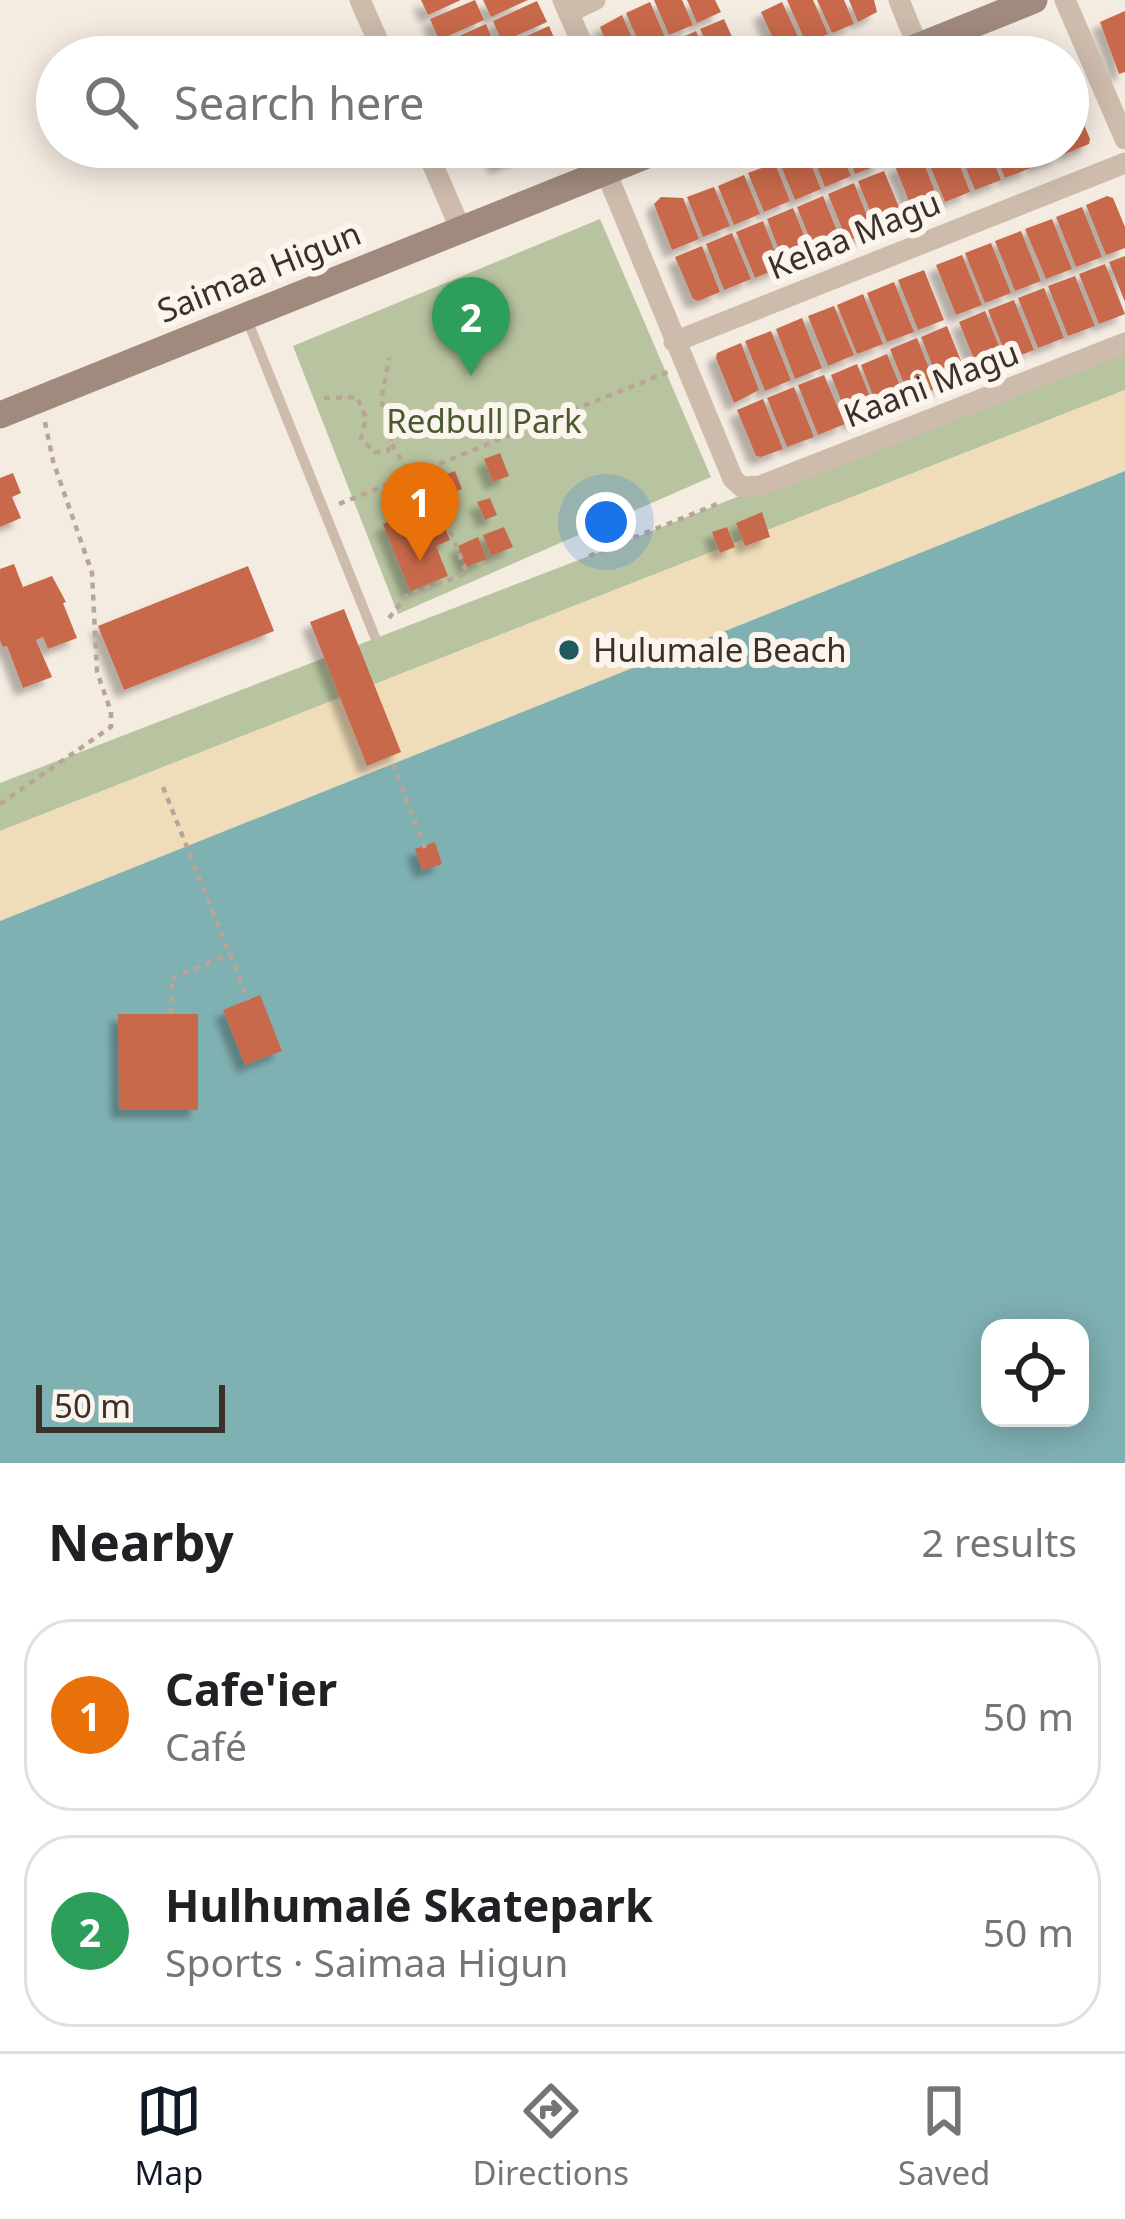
<!DOCTYPE html>
<html lang="en">
<head>
<meta charset="utf-8">
<style>
  :root { --surface:#fff; --page:#f6f6f6; --text:#202124; --muted:#757577; --line:#e0e0e0; --accent:#111827 }
  body { margin:0; font-family:"Noto Sans",sans-serif; background:var(--page); color:var(--text) }
  .controls { position:absolute; right:36px; bottom:36px; display:grid; overflow:hidden; border-radius:24px; box-shadow:0 6px 30px #0003 }
  .controls button { width:108px; height:108px; display:grid; place-items:center; padding:0; border:0; border-bottom:3px solid var(--line); background:var(--surface); color:var(--text); font:60px sans-serif }
  .scale { position:absolute; left:36px; bottom:30px; width:189px; box-sizing:border-box; padding-left:12px; border:6px solid #3b302b; border-top:0; font-size:33px; line-height:42px; white-space:nowrap; color:#3b302b; -webkit-text-stroke:9px #fbf5ee; paint-order:stroke }
  .you { position:absolute; left:606px; top:522px; width:42px; height:42px; margin:-30px; border:9px solid #fff; border-radius:50%; background:#1a73e8; box-shadow:0 0 0 18px #1a73e833 }
  .badge { display:grid; place-items:center; width:78px; height:78px; border-radius:50%; background:var(--accent); color:#fff; font-size:39px; font-weight:700 }
  .pin { position:absolute; translate:-50% -99px; filter:drop-shadow(0 3px 6px #0008) }
  .pin::after { content:''; position:absolute; top:63px; width:42px; height:36px; background:inherit; clip-path:polygon(0 0,100% 0,50% 100%) }
  .list { margin:0; padding:0; list-style:none }
  h2 { display:flex; justify-content:space-between; align-items:center; height:156px; margin:0; padding:0 48px; font-size:51px }
  h2 small { font-size:39px; font-weight:400; color:var(--muted) }
  .list li { display:grid; grid-template-columns:78px 1fr auto; gap:36px; align-items:center; box-sizing:border-box; height:192px; margin:0 24px 24px; padding:0 24px; border:3px solid var(--line); border-radius:48px }
  .list b { display:block; font-size:45px; white-space:nowrap }
  .list p { margin:0; font-size:39px; white-space:nowrap; color:var(--muted) }
  .list em { font-size:39px; font-style:normal; color:var(--muted) }
  .icon { flex:none; width:66px; height:66px; fill:none; stroke:currentColor; stroke-width:2; stroke-linecap:round; stroke-linejoin:round }
  .map { position:relative; flex:none; width:1125px; height:1463px; overflow:hidden }
  .search { position:absolute; background:var(--surface); box-shadow:0 6px 30px #0003; left:36px; right:36px; top:36px; height:132px; display:flex; align-items:center; gap:30px; box-sizing:border-box; padding:0 42px; border-radius:66px; color:var(--muted); font-size:45px }
  .sheet { height:588px; background:var(--surface) }
  nav { display:flex; justify-content:space-around; align-items:center; box-sizing:border-box; height:168px; border-top:3px solid var(--line); background:var(--surface); font-size:33px; color:var(--muted) }
  nav a { display:grid; justify-items:center; gap:6px }
  nav .on { color:var(--accent) }
  .map>svg:first-child { display:block }
</style>
</head>
<body>
<div class="map">
<svg width="1125" height="1463" viewBox="0 0 1125 1463">
  <defs>
    <filter id="shadow"><feDropShadow dx="-8" dy="8" stdDeviation="3" flood-color="#0004"/></filter>
  </defs>
  <rect width="100%" height="100%" fill="#f4ebe1"/>
  <path fill="#b8c4a0" d="M600 219 711 477 398 614 293 346Z
    M1125 342V390L0 831V783L589 556Z"/>
  <path fill="#efdcb8" d="M1125 390V471L0 921V831Z"/>
  <path fill="#7fb0b2" fill-rule="evenodd" d="M1125 471V1463H0V921ZM990 1328H1080V1418H990Z"/>
  <path fill="#c8694b" filter="url(#shadow)" d="M421 0H461L428 15Z
    M475 0 484 20 439 40 430 19Z
    M483 0H528L491 17Z
    M654 0H682L693 25 669 35Z
    M687 0H715L721 12 697 23Z
    M787 0H813L828 34 806 43Z
    M817 0H844L854 24 832 33Z
    M849 0H874L877 12 858 22Z
    M537 1 547 22 502 42 493 21Z
    M650 2 665 37 641 48 626 13Z
    M782 2 802 45 780 54 761 12Z
    M1125 11V72L1119 74 1100 22Z
    M622 15 637 49 612 57 600 27Z
    M724 19 741 57H713L700 29Z
    M486 24 495 45 469 57H447L441 44Z
    M549 26 558 47 536 57H509L504 46Z
    M696 31 707 57H679L672 42Z
    M1046 42 1051 44 1056 57H1026L1024 51Z
    M668 44 674 57H638Z
    M1072 96 1090 139 1089 144 1065 154 1062 147H1068V97Z
    M488 147H544L498 166Z
    M792 147H804L821 189 795 200 779 161Z
    M809 147H839L851 176 825 187Z
    M845 147H875L882 164 855 174Z
    M887 147H922L892 159Z
    M944 147H953L970 192 945 202 925 154Z
    M957 147H988L1001 180 975 190Z
    M992 147H1023L1031 168 1005 178Z
    M1028 147H1058L1061 156 1035 166Z
    M921 156 940 204 914 214 895 166Z
    M775 163 790 201 764 212 748 173Z
    M884 171 904 219 877 229 858 181Z
    M744 175 760 214 734 225 718 186Z
    M854 183 873 231 847 241 828 194Z
    M714 187 730 226 703 237 687 197Z
    M823 196 842 243 816 254 797 207Z
    M1107 196 1113 198 1125 227V248L1106 255 1086 205Z
    M661 197 683 198 699 239 672 250 654 204Z
    M1082 207 1102 257 1076 267 1056 217Z
    M793 208 812 255 785 266 767 219Z
    M1052 219 1072 269 1046 279 1025 229Z
    M763 221 781 267 755 278 736 232Z
    M1021 231 1041 281 1015 291 995 241Z
    M732 233 751 279 724 290 706 244Z
    M991 243 1011 293 985 303 965 253Z
    M702 246 720 292 698 301 693 299 675 257Z
    M962 255 982 305 956 315 936 265Z
    M1125 256V302L1109 262Z
    M1105 264 1125 314 1099 324 1079 274Z
    M924 270 944 320 918 330 898 280Z
    M1075 276 1095 326 1068 336 1048 286Z
    M894 282 914 332 887 342 867 293Z
    M1044 288 1064 338 1038 348 1018 298Z
    M863 294 883 344 857 354 837 305Z
    M1014 300 1034 350 1008 360 988 310Z
    M834 306 854 355 828 366 808 316Z
    M985 311 1005 361 979 372 959 322Z
    M802 318 822 368 795 379 776 329Z
    M947 326 967 376 941 387 921 337Z
    M771 331 791 380 765 391 745 341Z
    M917 338 937 388 910 399 890 349Z
    M741 343 759 390 734 403 716 358 717 353Z
    M887 354 906 400 879 411 861 365Z
    M857 364 876 412 850 423 831 375Z
    M824 375 845 424 818 435 798 385Z
    M794 387 814 437 787 447 767 398Z
    M763 399 783 449 761 457 756 456 737 410Z
    M500 453 509 476 493 482 484 459Z
    M455 471 462 489 450 494 442 476Z
    M13 473 21 493 12 497 21 518 0 527V478Z
    M490 498 497 515 485 520 477 502Z
    M434 503 450 540 436 546 448 576 410 591 383 524Z
    M762 512 770 537 745 546 736 523Z
    M504 527 513 547 491 556 483 535Z
    M727 527 735 547 720 553 712 532Z
    M478 537 487 559 466 567 458 546Z
    M14 564 23 587 52 576 66 602 63 603 77 638 48 649 43 637 36 640 52 677 23 688 7 646 3 647 0 641V569Z
    M248 566 274 631 124 690 98 626Z
    M344 609 401 752 367 766 310 622Z
    M435 842 442 864 422 870 415 849Z
    M260 995 282 1051 245 1065 223 1010Z
    M118 1014H198V1110H119Z"/>
  <g fill="none" stroke-linecap="round" stroke-linejoin="round">
    <path stroke="#b9a596" stroke-width="4.5" stroke-dasharray="6 6" stroke-linecap="butt" d="M324 398 357 397 366 418 361 439 375 452 388 451 393 431 381 401 389 358
      M392 444 410 475
      M339 504 668 372
      M589 556 722 502
      M389 618 406 596 467 573 425 469
      M393 764 425 848
      M163 787 248 1000
      M0 804 111 727V712L97 672 92 573 53 461 45 422
      M171 1014 172 978 230 954"/>
    <path stroke="#cdbbac" stroke-width="10" d="M246 317 375 637"/>
    <path stroke="#cdbbac" stroke-width="21" d="M360 0 385 57
      M563 0 588 57
      M899 0 918 47
      M1065 0 1125 139
      M569 12 595 0
      M425 147 461 230
      M606 172 733 479 742 487 760 486 1125 343
      M674 342 1125 163"/>
    <path stroke="#a18a7d" stroke-width="27" d="M892 57 1034 0
      M0 415 667 147"/>
  </g>
  <circle fill="#1f5a5e" stroke="#fbf5ee" stroke-width="4.5" cx="569" cy="650" r="12"/>
  <g text-anchor="middle" stroke-width="12" stroke-linejoin="round" paint-order="stroke">
    <g font-size="33" fill="#3b302b" stroke="#fbf5ee">
      <text transform="translate(854 235) rotate(-22)" y="12">Kelaa Magu</text>
      <text transform="translate(259 272) rotate(-22)" y="12">Saimaa Higun</text>
      <text transform="translate(931 384) rotate(-21)" y="12">Kaani Magu</text>
    </g>
    <g font-size="33" fill="#4a5a2e" stroke="#fbf5ee">
      <text x="484" y="433">Redbull Park</text>
    </g>
    <g font-size="33" fill="#3b302b" stroke="#fbf5ee" text-anchor="start">
      <text x="593" y="662">Hulumale Beach</text>
    </g>
  </g>
</svg>
<div class="controls">
<button><svg class="icon" aria-label="locate" viewBox="0 0 24 24"><circle cx="12" cy="12" r="6"/><path d="M12 2v4M12 18v4M2 12h4M18 12h4"/></svg></button>
</div>
<div class="scale">50 m</div>
<div class="you"></div>
<div class="pin badge" style="left:420px;top:561px;background:#e8710a">1</div>
<div class="pin badge" style="left:471px;top:376px;background:#2e9e5b">2</div>
<div class="search"><svg class="icon" aria-label="search" viewBox="0 0 24 24"><circle cx="10" cy="10" r="6"/><path d="M15 15l6 6"/></svg>Search here</div>
</div>
<section class="sheet">
<h2>Nearby<small>2 results</small></h2>
<ul class="list">
<li><span class="badge" style="background:#e8710a">1</span><div><b>Cafe'ier</b><p>Café</p></div><em>50 m</em></li>
<li><span class="badge" style="background:#2e9e5b">2</span><div><b>Hulhumalé Skatepark</b><p>Sports · Saimaa Higun</p></div><em>50 m</em></li>
</ul>
</section>
<nav>
<a class="on"><svg class="icon" aria-label="map" viewBox="0 0 24 24"><path d="M3 6l6-2 6 2 6-2v14l-6 2-6-2-6 2zM9 4v14M15 6v14"/></svg>Map</a>
<a><svg class="icon" aria-label="directions" viewBox="0 0 24 24"><path d="M12 3l9 9-9 9-9-9zM9 14v-3h6M13 9l2 2-2 2"/></svg>Directions</a>
<a><svg class="icon" aria-label="saved" viewBox="0 0 24 24"><path d="M7 4h10v16l-5-4-5 4z"/></svg>Saved</a>
</nav>
</body>
</html>
